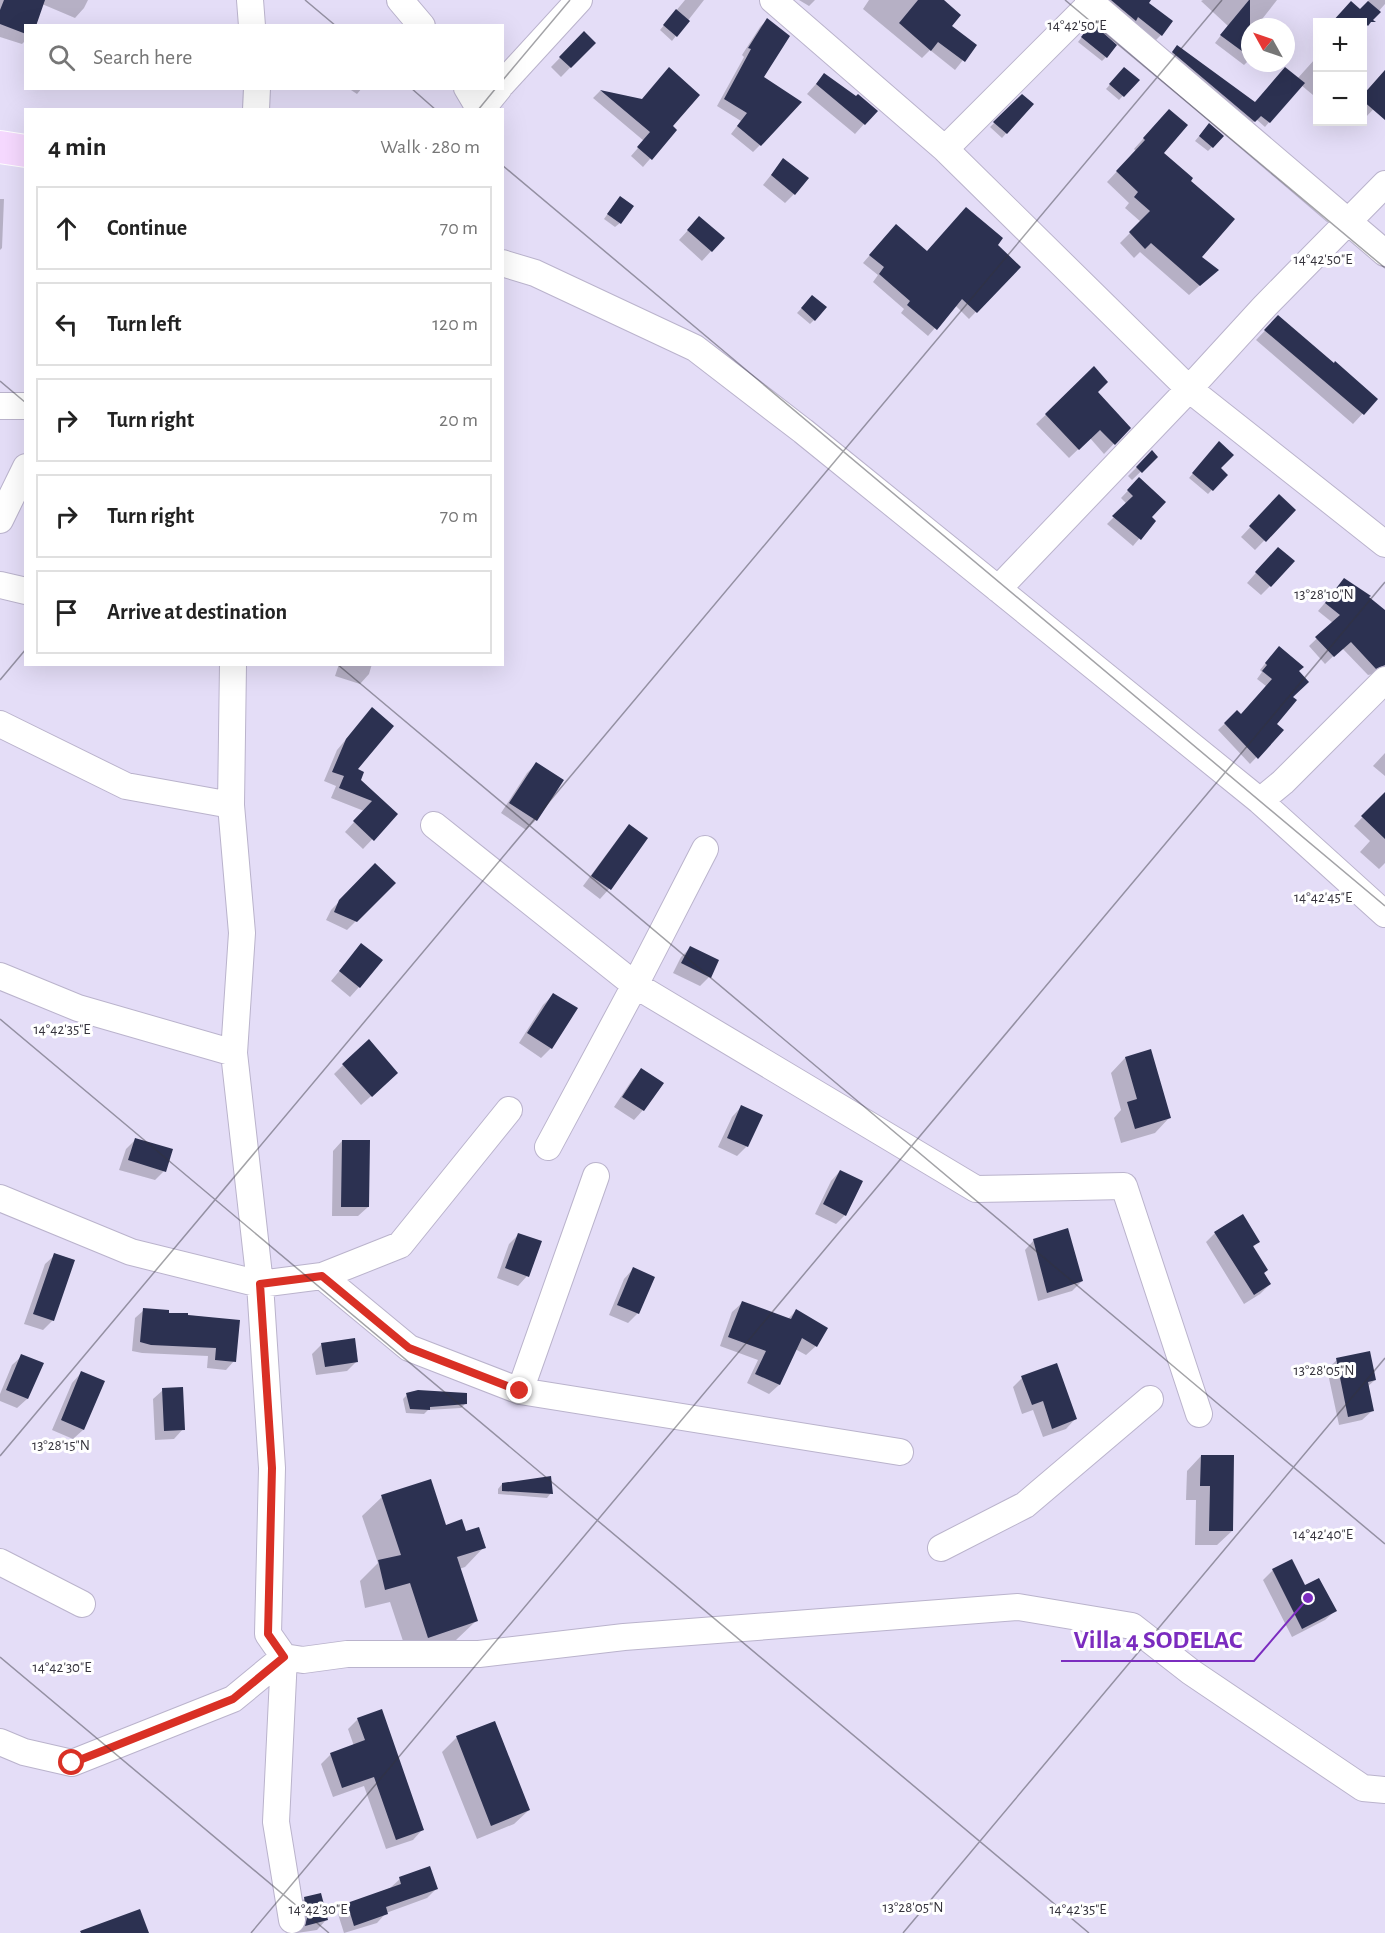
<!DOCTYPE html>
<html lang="en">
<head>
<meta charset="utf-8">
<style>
  :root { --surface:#fff; --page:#f6f6f6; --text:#222; --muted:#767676; --line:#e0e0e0 }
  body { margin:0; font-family:"Alegreya Sans",sans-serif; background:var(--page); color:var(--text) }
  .controls { position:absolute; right:18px; top:18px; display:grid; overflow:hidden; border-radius:0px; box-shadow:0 6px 24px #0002 }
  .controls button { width:54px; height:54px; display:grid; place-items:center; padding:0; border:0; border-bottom:2px solid var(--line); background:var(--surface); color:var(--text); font:30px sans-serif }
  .compass { position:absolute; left:1241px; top:18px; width:54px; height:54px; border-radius:50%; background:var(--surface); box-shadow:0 6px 24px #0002; rotate:310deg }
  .stop { position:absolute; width:18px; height:18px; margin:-14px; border:4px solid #d93025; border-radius:50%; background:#fff }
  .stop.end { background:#d93025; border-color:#fff; box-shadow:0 2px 6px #0008 }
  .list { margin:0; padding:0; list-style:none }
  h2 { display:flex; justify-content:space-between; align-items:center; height:78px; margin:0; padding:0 24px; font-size:26px }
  h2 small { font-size:20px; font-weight:400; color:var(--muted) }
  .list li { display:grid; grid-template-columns:39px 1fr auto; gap:18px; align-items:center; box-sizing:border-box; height:84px; margin:0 12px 12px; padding:0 12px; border:2px solid var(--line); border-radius:0px }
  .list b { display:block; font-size:22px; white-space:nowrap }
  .list em { font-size:20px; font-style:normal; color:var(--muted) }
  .icon { flex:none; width:33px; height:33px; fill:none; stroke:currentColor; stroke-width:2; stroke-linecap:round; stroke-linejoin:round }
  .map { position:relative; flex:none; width:1385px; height:1933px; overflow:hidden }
  .search { position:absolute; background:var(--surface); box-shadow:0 6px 24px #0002; left:24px; top:24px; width:480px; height:66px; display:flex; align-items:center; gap:15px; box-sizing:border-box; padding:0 21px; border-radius:0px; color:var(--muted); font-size:22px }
  .panel { position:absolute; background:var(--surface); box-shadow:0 6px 24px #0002; left:24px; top:108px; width:480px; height:558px; border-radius:0px }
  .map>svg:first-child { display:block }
</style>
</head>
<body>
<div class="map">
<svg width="1385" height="1933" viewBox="0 0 1385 1933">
  <rect width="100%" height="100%" fill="#e4ddf7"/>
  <path fill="#0003" d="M0 0H88L84 8 75 18 42 4 26 26V40L22 44 0 37Z
    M685 0H704L672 41 660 30Z
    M799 0H815L809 6Z
    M869 0H942L950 26 975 45 955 70 930 50 922 58 863 9Z
    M1110 0H1147L1161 35 1153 43 1103 8Z
    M1203 0H1277L1259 23 1264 27H1250V59L1244 65 1215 43 1228 26 1201 1Z
    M1369 0H1385V4L1362 30V22H1349Z
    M767 20 762 78 760 145 753 152 731 134 741 121 717 106 744 57 742 55 760 27Z
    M1088 29 1106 57 1102 61 1078 42Z
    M584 33 594 43 561 77 551 67Z
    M1173 51 1255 103 1297 79 1315 59 1318 61V91L1313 95 1301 85 1265 127 1256 119 1250 126 1169 57Z
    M1385 70V97L1364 119 1362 117V96Z
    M1120 73 1137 81 1119 100 1106 89Z
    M824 75 864 124 855 134 807 94Z
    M348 88H362L357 94Z
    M600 91 641 100 675 130 643 167 631 156 644 141 593 98Z
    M1022 96 1032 104 1002 138 990 127Z
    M1159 121 1162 153 1189 181 1200 257 1206 280 1189 295 1140 252 1134 258 1120 243 1141 222 1125 208 1129 203 1107 182 1136 151 1134 149Z
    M1205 129 1212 147 1208 151 1195 141Z
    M783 160 794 194 785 203 763 185Z
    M0 199H4L2 248 0 250Z
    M616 202 620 223 615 227 604 219Z
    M690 228 722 239 702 261 679 240Z
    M889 233 926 253 996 245 1019 267 969 319 955 305 928 336 901 313 904 309 873 282 878 275 863 263Z
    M808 301 814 320 810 324 797 313Z
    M1278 317 1376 399 1353 424 1256 340Z
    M1094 369 1096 392 1129 428 1104 454 1090 438 1069 458 1036 424Z
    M1215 447 1218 468 1226 475 1208 494 1189 478Z
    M1152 452 1156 457 1132 480 1128 476Z
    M1139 479 1149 517 1154 521 1133 546 1107 524 1127 504 1121 498Z
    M1270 506 1294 510 1255 550 1241 537Z
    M1269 558 1270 586 1261 595 1247 583Z
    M1340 585 1367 597 1385 612V666L1378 673 1368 675 1342 648 1325 664 1309 646 1333 623 1318 611Z
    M1272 655 1297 672 1291 698 1275 724 1282 730 1250 764 1218 730 1237 712 1241 716 1266 686 1257 679 1262 672 1260 670Z
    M339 664H372L369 674 360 684 335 676Z
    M363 719 355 770 359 780 396 814 363 849 345 832 364 811 331 798 336 786 324 781 337 750Z
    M1385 753V776L1373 766Z
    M536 764V820L526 830 501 813 527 773Z
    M1385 794V863L1379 869 1360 852 1370 841 1354 826Z
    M629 826 646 839 609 889 600 899 583 886 620 836Z
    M375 865 394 883 347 930 326 920 331 910Z
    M361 945 359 987 350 997 331 981Z
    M690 948 709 977 700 986 673 973 681 957Z
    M553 995 551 1048 541 1058 519 1043 543 1005Z
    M1150 1051 1169 1118 1155 1133 1121 1143 1114 1118 1121 1110 1111 1073 1125 1058Z
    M343 1065 387 1082 361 1105 334 1074Z
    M641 1070 643 1110 634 1120 614 1107 632 1080Z
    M741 1107 747 1146 737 1156 718 1147 732 1117Z
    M135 1140 164 1171 155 1180 119 1170 126 1149Z
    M342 1141 368 1207 358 1216H332L333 1151Z
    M840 1171 845 1215 836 1224 815 1214 831 1181Z
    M1215 1233 1258 1242 1252 1248 1270 1284 1260 1294 1244 1304 1206 1242Z
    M519 1234 527 1276 518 1286 497 1278 509 1244Z
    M1034 1240 1082 1281 1072 1291 1038 1301 1025 1250Z
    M55 1255 53 1320 43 1330 24 1324 45 1264Z
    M633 1269 638 1313 628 1323 609 1315 624 1279Z
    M742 1303 788 1319 796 1311 816 1346 806 1355 795 1349 779 1385 769 1394 747 1383 758 1360 720 1346 732 1312Z
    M144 1310 238 1321 234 1361 226 1370 207 1368 208 1356 142 1353 132 1351 135 1318Z
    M322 1344 357 1361 347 1371 316 1375 312 1354Z
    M22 1356 42 1364 27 1399 17 1408 0 1401V1394L12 1365Z
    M1337 1360 1375 1380 1367 1387 1372 1411 1362 1420 1339 1425 1327 1369Z
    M81 1373 103 1382 83 1430 73 1439 52 1430 72 1383Z
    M1022 1378 1075 1419 1066 1429 1043 1437 1033 1410 1022 1414 1013 1387Z
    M163 1390 183 1429 174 1439 155 1440 153 1399Z
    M407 1395 465 1404 461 1408 428 1410 424 1414 406 1413 403 1399Z
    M1201 1456 1232 1531 1217 1545H1195L1196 1500H1186L1187 1471Z
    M502 1484 551 1493 547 1498 498 1494V1489Z
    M382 1497 445 1527 465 1533 484 1547 465 1567 459 1569 476 1621 456 1640 408 1656 390 1602 365 1608 360 1581 378 1563 362 1516Z
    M1273 1570 1304 1587 1335 1611 1325 1620 1292 1637 1263 1580Z
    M358 1719 422 1830 413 1840 386 1849 364 1786 333 1797 321 1764 331 1754 354 1746 348 1729Z
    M457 1737 529 1810 514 1824 477 1839 442 1752Z
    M400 1879 436 1889 427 1898 386 1913 377 1923 344 1933 338 1914 348 1905 390 1888Z
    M304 1899 326 1920 317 1930 297 1933 295 1908Z"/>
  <path fill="#2c3151" d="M4 0H45L36 26H26V34L0 24V10Z
    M918 0H944L961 15 952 26 977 45 965 62 938 42 931 51 899 23Z
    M1111 0H1151L1149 3 1173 21 1162 36 1138 17 1136 21Z
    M1249 0H1250V57L1220 35Z
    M1351 1 1360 9 1368 1 1381 12 1373 20 1376 22H1371L1368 26 1364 22H1332Z
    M676 9 690 21 677 37 663 25Z
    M767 18 790 36 764 77 802 102 761 146 737 126 747 113 724 99 751 49 748 48Z
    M1092 23 1117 45 1107 58 1081 37Z
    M584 31 596 43 571 68 559 57Z
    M1177 45 1255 102 1285 67 1305 83 1270 123 1261 116 1255 122 1172 52Z
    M669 67 700 95 673 126 677 130 652 160 637 147 650 132 600 90 642 99Z
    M1124 67 1140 80 1124 97 1109 84Z
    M1385 70V120L1362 100V96Z
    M824 73 856 96 858 94 878 111 865 125 816 84Z
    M1022 94 1034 104 1007 134 993 122Z
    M1169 109 1188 125 1164 153 1193 178 1191 181 1235 219 1202 257 1219 270 1200 286 1151 243 1145 249 1129 232 1150 211 1134 197 1138 192 1116 171 1145 140 1143 138Z
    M1209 123 1224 136 1213 148 1199 136Z
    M783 158 809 178 795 195 771 175Z
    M620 196 634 206 621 224 607 214Z
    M966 207 1003 238 998 245 1021 267 977 313 962 299 937 330 907 305 910 301 879 274 884 267 869 255 896 224 927 251Z
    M699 216 725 238 712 252 687 230Z
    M812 295 827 307 815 321 801 308Z
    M1278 315 1334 363 1335 361 1378 399 1364 415 1264 330Z
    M1094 366 1108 382 1098 392 1131 428 1115 445 1100 430 1079 450 1045 414Z
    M1219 441 1234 455 1221 468 1228 475 1213 491 1192 473Z
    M1152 450 1158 457 1142 473 1136 467Z
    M1139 477 1166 502 1152 517 1156 521 1141 540 1112 516 1133 496 1127 490Z
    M1279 494 1296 510 1266 542 1249 526Z
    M1278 547 1295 561 1271 587 1255 572Z
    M1344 578 1371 596 1369 597 1385 610V665L1376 669 1351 642 1334 657 1315 637 1340 615 1325 603Z
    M1279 646 1304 667 1299 671 1309 682 1293 697 1297 700 1277 724 1284 730 1258 759 1224 723 1237 710 1241 714 1272 679 1262 671 1267 665 1265 663Z
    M372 707 394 726 358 769 364 772 361 780 398 814 374 841 353 821 372 801 339 788 344 776 332 772 346 739Z
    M536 762 564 780 537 821 509 803Z
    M1385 792V839L1361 816Z
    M629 824 648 838 611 890 591 876Z
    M375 863 396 883 357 922 334 912 339 900Z
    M361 943 383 960 360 988 339 971Z
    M690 946 719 960 711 978 681 963Z
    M553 993 578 1008 552 1049 527 1033Z
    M369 1039 398 1073 372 1097 342 1064Z
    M1151 1049 1171 1118 1135 1129 1127 1102 1137 1099 1125 1057Z
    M641 1068 664 1083 644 1111 622 1097Z
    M741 1105 763 1115 748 1147 727 1138Z
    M135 1138 173 1149 166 1172 128 1160Z
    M342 1140H370L369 1207H341Z
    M840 1170 863 1181 846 1216 823 1204Z
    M1243 1214 1260 1242 1253 1246 1268 1270 1264 1273 1271 1284 1254 1295 1214 1232Z
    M1068 1228 1083 1281 1047 1293 1033 1239Z
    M518 1233 542 1241 529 1277 505 1268Z
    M54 1253 75 1260 54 1321 33 1314Z
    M633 1267 655 1277 639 1314 617 1305Z
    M742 1301 791 1319 796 1309 828 1328 817 1347 802 1338 780 1385 755 1374 766 1351 728 1337Z
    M143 1308 169 1310V1313H188V1315L240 1320 236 1362 215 1360 216 1348 151 1345 140 1342Z
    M355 1338 358 1362 325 1367 321 1343Z
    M1370 1351 1376 1380 1368 1382 1374 1411 1348 1417 1336 1358Z
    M21 1354 44 1363 28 1399 6 1390Z
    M1057 1363 1077 1419 1052 1429 1043 1401 1032 1405 1021 1376Z
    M81 1371 105 1381 84 1430 61 1420Z
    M183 1387 185 1430 164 1431 162 1388Z
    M418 1390 467 1393V1404L430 1407V1410L410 1409 406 1393Z
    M1201 1455H1234L1233 1531H1209L1210 1486H1200Z
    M551 1476 553 1494 502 1491V1483Z
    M431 1479 446 1525 462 1519 466 1531 479 1527 486 1548 457 1557 478 1621 428 1638 410 1583 385 1590 378 1560 401 1555 381 1495Z
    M1292 1559 1305 1585 1319 1578 1337 1611 1302 1629 1272 1569Z
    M382 1709 424 1830 396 1840 374 1777 342 1788 330 1753 365 1740 357 1718Z
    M495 1721 530 1810 491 1826 456 1736Z
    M430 1866 438 1889 386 1907 388 1914 354 1926 347 1903 401 1884 399 1877Z
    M321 1893 328 1920 305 1926 307 1918 304 1897Z
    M140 1909 149 1933H81L80 1931Z"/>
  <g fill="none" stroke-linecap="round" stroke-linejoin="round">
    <g stroke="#bab3cc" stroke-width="28">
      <path id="minor" d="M250 0 252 26
        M400 0 422 26
        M773 0 945 149 1189 389 1385 544
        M1088 0 1385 253
        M502 84 579 0
        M467 88 480 110
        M256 110 257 88
        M481 110 499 88
        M945 149 1094 0
        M502 263 535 273 695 348 803 431 1260 801 1385 914
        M0 406H26
        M0 520 26 467
        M0 585 26 591
        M998 589 1189 389 1265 306 1385 184
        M233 664 231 805 242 933 234 1053 260 1284 272 1468 268 1634 284 1657 303 1660 347 1654H479L624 1637 1018 1607 1132 1626 1191 1672 1363 1788 1385 1790
        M0 724 126 786 231 805
        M1260 801 1283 782 1385 680
        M434 825 635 985 976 1189 1124 1186 1199 1414
        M0 976 78 1008 234 1053
        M548 1147 635 985 705 849
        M0 1198 131 1252 260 1284 322 1276 400 1245 509 1110
        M322 1276 409 1348 520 1391 900 1452
        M520 1391 596 1176
        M941 1548 1025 1505 1150 1399
        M0 1562 82 1604
        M284 1657 276 1822 292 1920
        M0 1742 24 1752 72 1763 233 1699 284 1657"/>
    </g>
    <g stroke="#fff" stroke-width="34">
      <path id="major" d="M0 147 26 151"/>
    </g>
    <use href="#minor" stroke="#fff" stroke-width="26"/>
    <use href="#major" stroke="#f6d9ff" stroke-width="32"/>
  </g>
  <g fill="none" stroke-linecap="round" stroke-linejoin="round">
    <path stroke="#d93025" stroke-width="8" d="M72 1763 233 1699 284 1657 268 1634 272 1468 260 1284 322 1276 409 1348 520 1391"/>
  </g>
  <path fill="none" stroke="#34323b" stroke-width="1.5" stroke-opacity="0.45" d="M305 0 336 26M1065 0 1385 268M502 81 570 0M411 88 436 110M478 110 496 88M502 165 1385 906M0 381 26 403M337 664 1385 1544M0 680 26 649M0 1019 1089 1933M0 1456 1222 0M0 1657 329 1933M251 1933 1385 582M903 1933 1385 1358"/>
  <g font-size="15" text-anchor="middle" fill="#34323b" stroke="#fff" stroke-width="6" stroke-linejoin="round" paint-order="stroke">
    <text x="1077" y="30">14°42'50"E</text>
    <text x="1323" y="264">14°42'50"E</text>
    <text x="1324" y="599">13°28'10"N</text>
    <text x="1323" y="902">14°42'45"E</text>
    <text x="62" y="1034">14°42'35"E</text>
    <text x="1324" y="1375">13°28'05"N</text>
    <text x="61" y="1450">13°28'15"N</text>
    <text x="1323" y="1539">14°42'40"E</text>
    <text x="62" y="1672">14°42'30"E</text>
    <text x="913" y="1912">13°28'05"N</text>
    <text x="318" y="1914">14°42'30"E</text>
    <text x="1078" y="1914">14°42'35"E</text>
  </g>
  <path fill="none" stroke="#7b2cbf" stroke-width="2" d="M1308 1598L1254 1661H1061"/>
  <circle fill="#7b2cbf" stroke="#fff" stroke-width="2" cx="1308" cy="1598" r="6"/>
  <g font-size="26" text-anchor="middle" font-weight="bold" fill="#7b2cbf" stroke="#fff" stroke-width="6" stroke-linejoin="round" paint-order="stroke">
    <text x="1158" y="1648">Villa 4 SODELAC</text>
  </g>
</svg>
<div class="controls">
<button>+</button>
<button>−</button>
</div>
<svg class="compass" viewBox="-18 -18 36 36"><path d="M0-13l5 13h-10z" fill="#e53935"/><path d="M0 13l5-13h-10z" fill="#767676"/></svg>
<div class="stop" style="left:72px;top:1763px"></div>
<div class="stop end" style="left:520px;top:1391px"></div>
<div class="search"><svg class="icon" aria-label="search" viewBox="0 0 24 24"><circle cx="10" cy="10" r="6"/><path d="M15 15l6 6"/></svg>Search here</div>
<section class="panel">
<h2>4 min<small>Walk · 280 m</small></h2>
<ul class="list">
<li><svg class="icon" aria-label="ahead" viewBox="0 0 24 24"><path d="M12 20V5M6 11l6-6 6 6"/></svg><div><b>Continue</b></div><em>70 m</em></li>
<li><svg class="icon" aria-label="left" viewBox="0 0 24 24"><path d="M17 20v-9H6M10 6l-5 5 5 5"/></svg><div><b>Turn left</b></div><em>120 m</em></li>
<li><svg class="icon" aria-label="right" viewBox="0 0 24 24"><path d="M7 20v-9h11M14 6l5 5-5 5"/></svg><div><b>Turn right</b></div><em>20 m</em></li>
<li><svg class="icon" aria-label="right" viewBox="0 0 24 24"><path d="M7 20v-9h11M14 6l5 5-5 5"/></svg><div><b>Turn right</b></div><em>70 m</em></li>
<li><svg class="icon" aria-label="arrive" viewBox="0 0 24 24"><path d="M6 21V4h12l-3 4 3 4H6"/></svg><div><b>Arrive at destination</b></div></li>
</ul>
</section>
</div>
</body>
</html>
